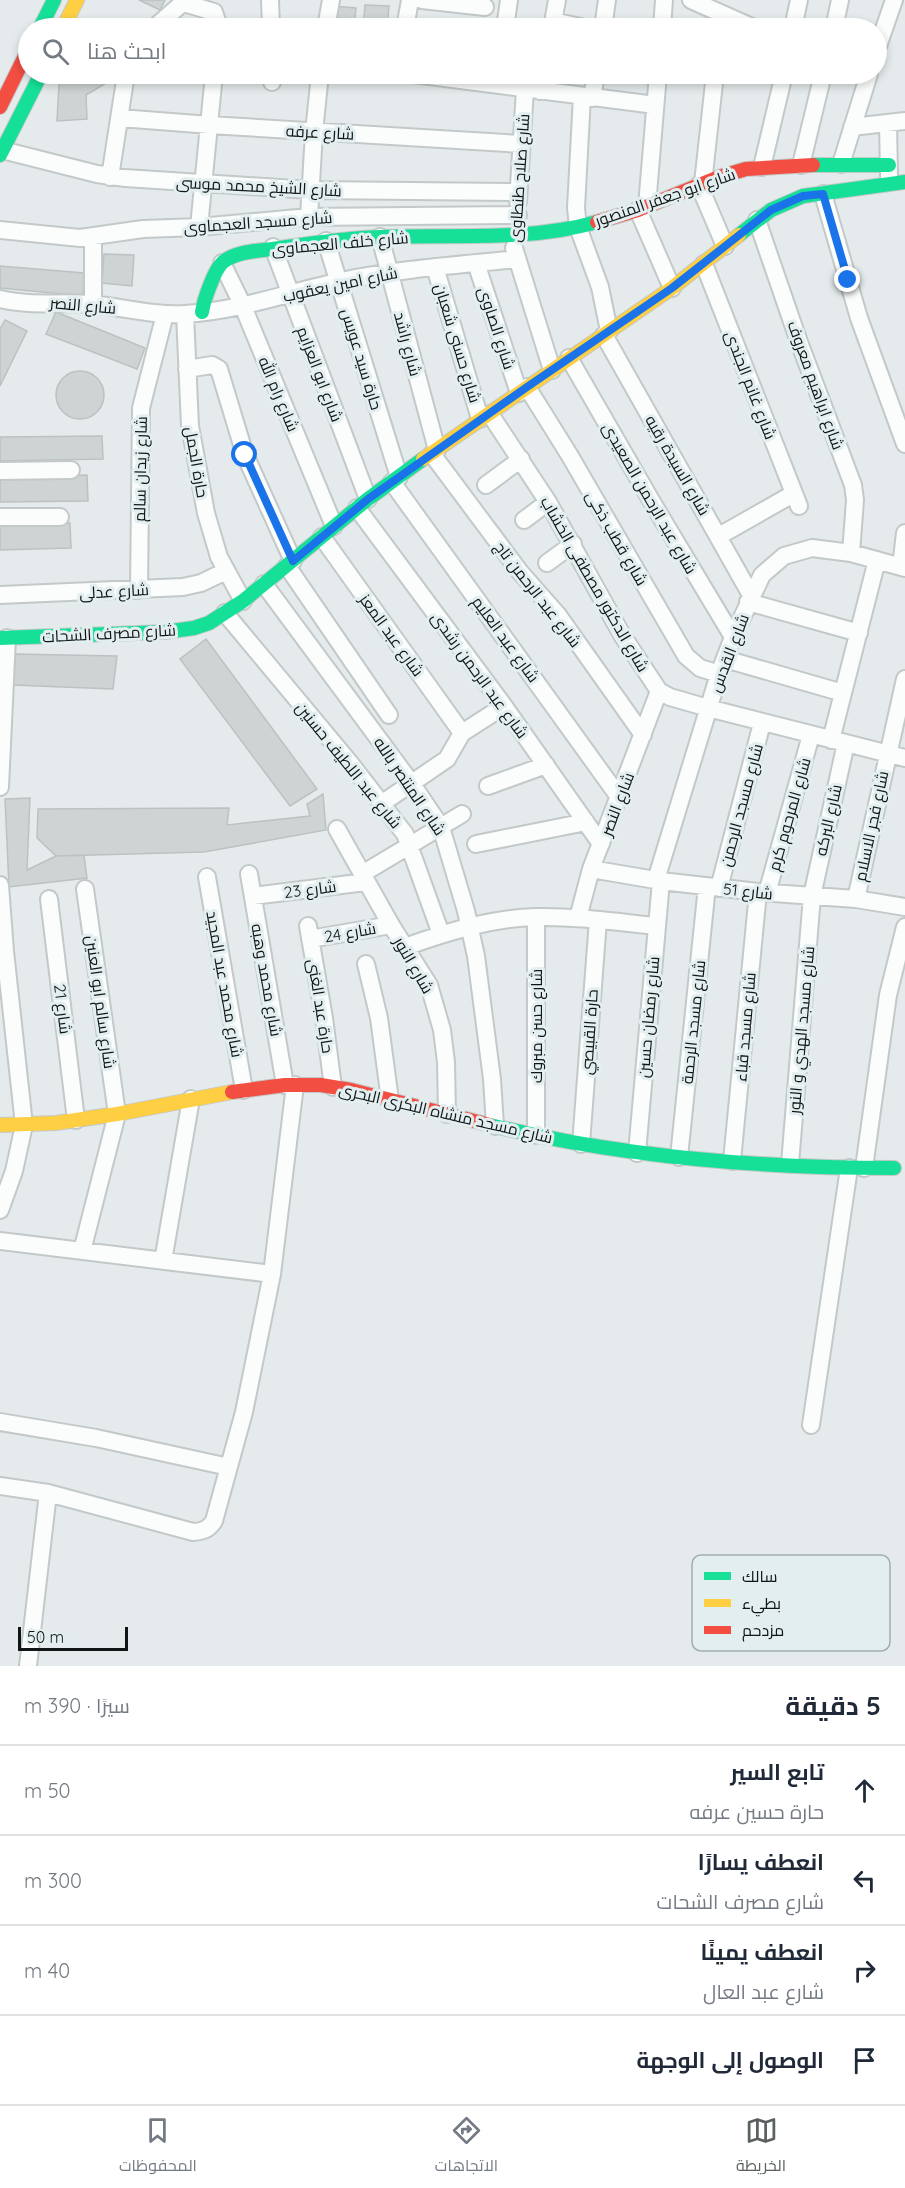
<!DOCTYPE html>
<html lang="ar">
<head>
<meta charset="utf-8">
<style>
  :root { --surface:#fff; --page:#f6f6f7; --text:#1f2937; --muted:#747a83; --line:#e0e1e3; --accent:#5b6060 }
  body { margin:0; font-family:Quicksand,Cairo,sans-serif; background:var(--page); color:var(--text); direction:rtl }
  .scale { position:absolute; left:18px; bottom:15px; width:110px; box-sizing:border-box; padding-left:6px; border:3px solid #111515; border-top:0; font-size:16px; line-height:21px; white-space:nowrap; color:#111515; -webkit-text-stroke:4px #e2eeef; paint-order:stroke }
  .stop { position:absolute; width:18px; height:18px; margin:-14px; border:4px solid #1a73e8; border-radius:50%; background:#fff }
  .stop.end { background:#1a73e8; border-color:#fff; box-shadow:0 2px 6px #0008 }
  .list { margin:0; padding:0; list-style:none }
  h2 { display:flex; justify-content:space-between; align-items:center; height:78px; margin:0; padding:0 24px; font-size:26px }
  h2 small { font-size:20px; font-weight:400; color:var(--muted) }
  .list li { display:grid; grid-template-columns:39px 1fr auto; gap:18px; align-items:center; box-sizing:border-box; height:90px; padding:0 24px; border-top:2px solid var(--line) }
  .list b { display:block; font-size:22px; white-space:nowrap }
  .list p { margin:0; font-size:20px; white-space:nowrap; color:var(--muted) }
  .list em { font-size:20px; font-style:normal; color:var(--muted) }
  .icon { flex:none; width:33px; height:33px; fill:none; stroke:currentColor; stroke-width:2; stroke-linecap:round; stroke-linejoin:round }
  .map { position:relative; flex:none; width:905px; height:1666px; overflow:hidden; direction:ltr }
  .search { position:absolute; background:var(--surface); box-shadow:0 3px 9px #0003; left:18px; right:18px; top:18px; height:66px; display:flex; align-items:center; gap:15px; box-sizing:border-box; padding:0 21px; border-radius:33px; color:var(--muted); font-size:22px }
  .sheet { height:438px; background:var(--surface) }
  nav { display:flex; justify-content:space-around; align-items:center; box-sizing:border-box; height:84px; border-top:2px solid var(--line); background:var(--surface); font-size:16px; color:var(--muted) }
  nav a { display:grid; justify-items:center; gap:3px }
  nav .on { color:var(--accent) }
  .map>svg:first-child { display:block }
</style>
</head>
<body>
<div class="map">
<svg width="905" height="1666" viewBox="0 0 905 1666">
  <rect width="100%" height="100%" fill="#e5ebec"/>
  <path fill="#ced3d4" stroke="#bcc1c2" stroke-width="1.5" d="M139 0H165L160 10Z
    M365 5 389 6 387 28H363Z
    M332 6 356 8 354 28H331Z
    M83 74H116L118 76 86 95 87 119 57 121 59 84Z
    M104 254 134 255 132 286 102 283Z
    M0 266 84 273 83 296 0 288Z
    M56 312 145 348 137 369 46 334Z
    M5 320 27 331 0 386V329Z
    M56 395a24 24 0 1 1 48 0a24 24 0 1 1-48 0Z
    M102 436 103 459 0 461V437Z
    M87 475 88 501 0 502V478Z
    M70 523 71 548 0 550V525Z
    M206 639 317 789 290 806 180 659Z
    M14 654 117 656 113 689 12 685Z
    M323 794 326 830 204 852 56 856 37 838 38 809 229 808 227 825 310 816 307 804Z
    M30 798 27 870 56 856 84 855 87 878 9 887 5 799Z"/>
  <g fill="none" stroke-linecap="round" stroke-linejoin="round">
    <g stroke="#c3c8c8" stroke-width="20">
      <path id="street" d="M270 0 271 28
        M422 0 485 7
        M691 0 754 28
        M184 3 214 12 217 21V28
        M553 21 585 28
        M154 28 186 0
        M326 28 331 0
        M405 28 410 0
        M505 28 509 0
        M552 28 557 0
        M603 28 607 0
        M662 28 664 0
        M793 28 799 0
        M834 28 840 0
        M876 52 894 0
        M272 74V82
        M414 74 655 105
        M540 91 543 74
        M582 96 576 208 578 227 600 287 609 331
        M592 98 596 74
        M120 118 210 125 521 144
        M888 123 889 176
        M852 127 905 121
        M2 150 97 174 125 178 311 190 518 192
        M841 164 869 74
        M801 165 823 74
        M762 167 784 74
        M110 177 126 74
        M703 183 715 74
        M699 185 725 246
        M823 194 859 318 905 444
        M518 202 525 89
        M647 206 658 74
        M638 210 672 288
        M309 217 314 132 320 74
        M757 220 799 342 853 485 855 500 851 553
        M199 227 214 74
        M0 230 80 238 143 229 199 227 309 217 518 215
        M380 237 437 450
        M93 238V305
        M326 241 399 477
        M273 247 368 499
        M514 248 552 370
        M222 263 242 304 334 526
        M476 263 519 393
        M704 264 799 506
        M435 267 480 419
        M0 299C27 306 62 302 91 304 122 307 154 316 185 314 238 311 290 292 341 281 399 269 458 265 517 259
        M185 314 190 426 206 513 219 557 243 601
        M604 335 751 595
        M569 358 652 502 733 637
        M187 369 212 365 219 369 245 455 293 561
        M527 387 570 456 686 656 700 668 719 674
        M490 414 548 502 622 635 659 691 670 697 708 708 905 758
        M432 454 520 572 558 615 643 735
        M0 471 71 470
        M392 482 619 797
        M486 485 521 459
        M357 508 504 706 601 844
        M0 517H60
        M524 520 548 502
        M719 536 793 494
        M322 537 462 733
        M547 563 573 544
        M287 566 389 715
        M901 567 905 533
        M264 584 412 784 441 827 466 911 476 956 492 1079 495 1126
        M139 590 141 408 165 314
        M0 595 183 587 201 583 226 571
        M748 602 859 633
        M225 613 350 763 405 834 441 934
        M725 659 843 693
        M831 740 877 560
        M488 786 546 765
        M0 787 7 638
        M381 804 447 759 462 733 504 706
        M337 829 391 925 429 985 442 1030 446 1062 447 1114
        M476 844 586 822
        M591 869 661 881 758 892 856 899 905 907
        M249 874 285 1085
        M362 874 462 814
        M207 877 244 1090
        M656 880 719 674 733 637 762 575 784 556 812 548 851 553 905 568
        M0 885 5 951 24 1125 14 1171 0 1210
        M719 888 762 723
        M767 893 811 735
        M253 896 366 882
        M49 899 76 1120
        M856 899 905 679
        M578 918 591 869 659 691
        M308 926 324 1018 333 1087
        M310 939 391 925
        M405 947C447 932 491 918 536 917 576 916 616 922 656 926
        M366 964 379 1018 390 1100
        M536 1135V917
        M581 1144 598 920
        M637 1153 661 881
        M679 1157 707 886
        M732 1161 758 892
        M790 1164 812 896 846 743
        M864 1168 888 995 905 927
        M0 1241 272 1274
        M82 1251 117 1114 85 889
        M163 1261 191 1099
        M0 1422 96 1438 229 1467
        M811 1425 849 1168
        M0 1486 48 1493 193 1532C203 1531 208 1530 214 1521L244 1412 272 1274 295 1085
        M28 1666 48 1493"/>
    </g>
    <g stroke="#c3c8c8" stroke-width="16">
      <path id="fast" d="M40 28 54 0
        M0 155 41 74
        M813 165H889
        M739 235 771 210 803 196 905 182
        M202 312C204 300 214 270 223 262 238 250 262 251 280 248 313 243 346 238 380 237 453 234 526 242 597 222
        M0 638 165 632 194 628 209 623 243 601 368 499 423 459
        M490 1125C621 1157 759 1168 894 1168"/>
    </g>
    <g stroke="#c3c8c8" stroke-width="16">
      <path id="slow" d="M63 28 77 0
        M423 459 672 288 739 235
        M0 1125 56 1123 117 1114 232 1092"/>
    </g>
    <g stroke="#c3c8c8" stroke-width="16">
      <path id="jam" d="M0 107 28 50
        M597 222 638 210 719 177 746 169 813 165
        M232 1092 285 1085H321L351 1090 490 1125"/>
    </g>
    <use href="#street" stroke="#fbfcfc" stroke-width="16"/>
    <use href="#fast" stroke="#16e098" stroke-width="14"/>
    <use href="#slow" stroke="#ffcf43" stroke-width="14"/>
    <use href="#jam" stroke="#f24e42" stroke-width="14"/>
  </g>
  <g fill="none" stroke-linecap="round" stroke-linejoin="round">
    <path stroke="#1a73e8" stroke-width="8" d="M245 455 293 561 368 499 527 387 672 288 771 210 803 196 823 194 848 280"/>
  </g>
  <g text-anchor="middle" stroke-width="6" stroke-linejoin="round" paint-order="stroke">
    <g font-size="16" fill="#111515" stroke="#e2eeef">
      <text transform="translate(320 132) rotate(3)" y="6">شارع عرفه</text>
      <text transform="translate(519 178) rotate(-86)" y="6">شارع صلاح طنطاوى</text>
      <text transform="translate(259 186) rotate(3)" y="6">شارع الشيخ محمد موسى</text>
      <text transform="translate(665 197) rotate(-19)" y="6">شارع ابو جعفر المنصور</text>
      <text transform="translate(258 222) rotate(-4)" y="6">شارع مسجد العجماوى</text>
      <text transform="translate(340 243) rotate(-5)" y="6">شارع خلف العجماوى</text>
      <text transform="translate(340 284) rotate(-12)" y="6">شارع امين يعقوب</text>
      <text transform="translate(83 305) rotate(5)" y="6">شارع النصر</text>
      <text transform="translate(497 328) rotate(72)" y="6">شارع الصاوى</text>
      <text transform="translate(458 343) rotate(73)" y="6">شارع حسنى شعبان</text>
      <text transform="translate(408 344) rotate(75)" y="6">شارع راشد</text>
      <text transform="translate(362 359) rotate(73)" y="6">حارة سيد عويس</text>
      <text transform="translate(320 374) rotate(69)" y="6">شارع ابو العزايم</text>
      <text transform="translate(751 385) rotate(69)" y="6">شارع غانم الجندى</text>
      <text transform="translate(816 385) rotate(70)" y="6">شارع ابراهيم معروف</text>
      <text transform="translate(279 394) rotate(67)" y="6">شارع رام الله</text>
      <text transform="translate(197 462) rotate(80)" y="6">حارة الجمل</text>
      <text transform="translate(678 465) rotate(60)" y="6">شارع السيدة رقيه</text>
      <text transform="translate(140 469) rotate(-89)" y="6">شارع زيدان سالم</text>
      <text transform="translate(650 498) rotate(60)" y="6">شارع عبد الرحمن الصعيدى</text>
      <text transform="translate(617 538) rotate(60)" y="6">شارع قطب ذكى</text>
      <text transform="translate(595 584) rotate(60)" y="6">شارع الدكتور مصطفى الخشاب</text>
      <text transform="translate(114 591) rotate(-3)" y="6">شارع عدلى</text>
      <text transform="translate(538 594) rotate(52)" y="6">شارع عبد الرحمن تاج</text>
      <text transform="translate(109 633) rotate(-3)" y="6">شارع مصرف الشحات</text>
      <text transform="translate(392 635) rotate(54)" y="6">شارع عبد المعز</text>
      <text transform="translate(506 639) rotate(54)" y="6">شارع عبد العليم</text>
      <text transform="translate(729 653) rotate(-69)" y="6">شارع القدس</text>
      <text transform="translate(480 675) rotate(54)" y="6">شارع عبد الرحمن رشدى</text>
      <text transform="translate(349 765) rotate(51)" y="6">شارع عبد اللطيف حسنين</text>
      <text transform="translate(410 786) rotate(56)" y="6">شارع المنتصر بالله</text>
      <text transform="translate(617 804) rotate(-69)" y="6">شارع النصر</text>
      <text transform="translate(741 805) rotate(-75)" y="6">شارع مسجد الرحمن</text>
      <text transform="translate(789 814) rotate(-74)" y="6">شارع المرحوم كرم</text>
      <text transform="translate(828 820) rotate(-77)" y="6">شارع البركه</text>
      <text transform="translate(871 826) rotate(-78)" y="6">شارع فجر الاسلام</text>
      <text transform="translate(310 889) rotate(-7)" y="6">شارع 23</text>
      <text transform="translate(748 891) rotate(6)" y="6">شارع 51</text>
      <text transform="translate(350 932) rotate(-10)" y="6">شارع 24</text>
      <text transform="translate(414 965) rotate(60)" y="6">شارع النور</text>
      <text transform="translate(267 980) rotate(80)" y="6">شارع محمد وهبه</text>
      <text transform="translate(225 984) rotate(80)" y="6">شارع محمد عبد المجيد</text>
      <text transform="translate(101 1002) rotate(82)" y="6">شارع سالم ابو العنين</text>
      <text transform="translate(321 1006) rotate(81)" y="6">حارة عبد الغنى</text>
      <text transform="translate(63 1009) rotate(83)" y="6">شارع 21</text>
      <text transform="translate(648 1017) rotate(-85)" y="6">شارع رمضان حسين</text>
      <text transform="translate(693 1022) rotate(-84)" y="6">شارع مسجد الرحمة</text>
      <text transform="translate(536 1026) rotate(-90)" y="6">شارع حسن مبروك</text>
      <text transform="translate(745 1027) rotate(-85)" y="6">شارع مسجد قباء</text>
      <text transform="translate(801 1030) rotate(-85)" y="6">شارع مسجد الهدي و النور</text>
      <text transform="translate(589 1032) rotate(-86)" y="6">حارة القبيصي</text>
      <text transform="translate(446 1113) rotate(13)" y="6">شارع مسجد منشاه البكرى البحرى</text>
    </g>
  </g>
  <rect x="692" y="1555" width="198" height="96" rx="9" fill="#e2eeef" stroke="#a3adae" stroke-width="1.5"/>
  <rect x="704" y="1572" width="27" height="8" fill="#16e098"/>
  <rect x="704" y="1599" width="27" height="8" fill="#ffcf43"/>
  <rect x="704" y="1626" width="27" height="8" fill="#f24e42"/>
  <g font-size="16" fill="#111515">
    <text x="742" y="1582">سالك</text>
    <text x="742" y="1609">بطيء</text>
    <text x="742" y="1636">مزدحم</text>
  </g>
</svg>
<div class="scale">50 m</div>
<div class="stop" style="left:245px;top:455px"></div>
<div class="stop end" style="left:848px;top:280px"></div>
<div class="search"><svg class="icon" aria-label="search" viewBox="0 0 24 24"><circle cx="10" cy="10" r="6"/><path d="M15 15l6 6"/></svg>ابحث هنا</div>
</div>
<section class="sheet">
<h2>5 دقيقة<small>سيرًا · 390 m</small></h2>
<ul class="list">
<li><svg class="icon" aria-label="ahead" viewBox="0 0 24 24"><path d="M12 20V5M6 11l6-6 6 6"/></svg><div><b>تابع السير</b><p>حارة حسين عرفه</p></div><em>50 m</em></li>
<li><svg class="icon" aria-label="left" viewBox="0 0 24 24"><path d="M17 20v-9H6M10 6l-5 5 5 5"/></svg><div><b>انعطف يسارًا</b><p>شارع مصرف الشحات</p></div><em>300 m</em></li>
<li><svg class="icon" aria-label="right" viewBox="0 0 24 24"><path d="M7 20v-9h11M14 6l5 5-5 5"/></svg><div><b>انعطف يمينًا</b><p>شارع عبد العال</p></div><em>40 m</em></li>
<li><svg class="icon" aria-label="arrive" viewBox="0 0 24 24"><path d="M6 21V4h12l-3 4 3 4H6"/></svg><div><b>الوصول إلى الوجهة</b></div></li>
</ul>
</section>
<nav>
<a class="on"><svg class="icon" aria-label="map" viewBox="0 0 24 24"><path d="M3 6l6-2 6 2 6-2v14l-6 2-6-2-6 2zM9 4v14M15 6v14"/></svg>الخريطة</a>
<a><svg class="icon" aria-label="directions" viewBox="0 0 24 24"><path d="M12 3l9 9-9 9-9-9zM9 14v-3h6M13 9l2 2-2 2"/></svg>الاتجاهات</a>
<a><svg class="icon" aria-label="saved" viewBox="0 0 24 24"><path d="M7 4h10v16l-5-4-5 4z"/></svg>المحفوظات</a>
</nav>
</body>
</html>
